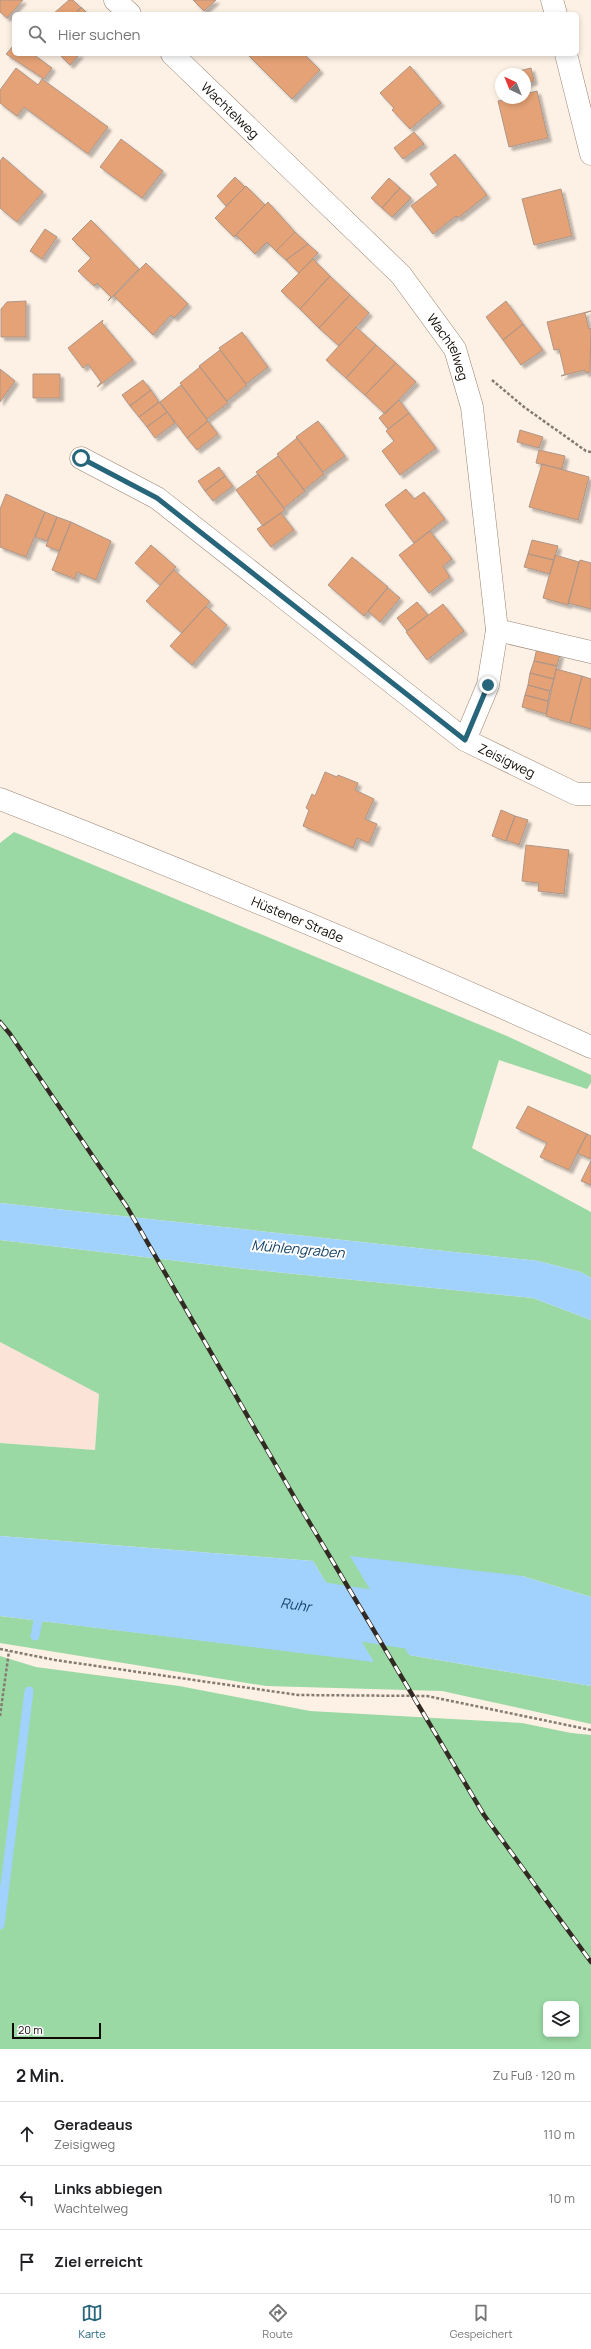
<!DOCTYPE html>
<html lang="de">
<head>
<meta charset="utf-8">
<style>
  :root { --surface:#fff; --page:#f6f6f6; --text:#202124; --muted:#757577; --line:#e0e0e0; --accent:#26657a }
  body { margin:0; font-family:Manrope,sans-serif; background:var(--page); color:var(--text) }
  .controls { position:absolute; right:12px; bottom:12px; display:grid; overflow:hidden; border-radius:6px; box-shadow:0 2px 6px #0003 }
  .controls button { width:36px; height:36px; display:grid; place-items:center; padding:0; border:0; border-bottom:1px solid var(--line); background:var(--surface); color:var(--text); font:20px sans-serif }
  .compass { position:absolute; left:495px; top:68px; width:36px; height:36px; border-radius:50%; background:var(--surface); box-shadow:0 2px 6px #0003; rotate:317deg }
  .scale { position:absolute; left:12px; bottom:10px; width:89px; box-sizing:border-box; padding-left:4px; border:2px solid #120b05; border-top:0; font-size:11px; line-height:14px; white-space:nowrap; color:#120b05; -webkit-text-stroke:3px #fff; paint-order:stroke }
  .stop { position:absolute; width:12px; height:12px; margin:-9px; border:3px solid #26657a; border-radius:50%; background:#fff }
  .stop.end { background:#26657a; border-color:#fff; box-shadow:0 1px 4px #0008 }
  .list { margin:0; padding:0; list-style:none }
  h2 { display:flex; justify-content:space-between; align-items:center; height:52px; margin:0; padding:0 16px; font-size:17px }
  h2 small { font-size:13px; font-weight:400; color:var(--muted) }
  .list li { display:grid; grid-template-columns:26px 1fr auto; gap:12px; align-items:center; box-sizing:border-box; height:64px; padding:0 16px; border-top:1px solid var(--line) }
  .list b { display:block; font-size:15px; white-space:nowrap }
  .list p { margin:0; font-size:13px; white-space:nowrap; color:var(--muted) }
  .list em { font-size:13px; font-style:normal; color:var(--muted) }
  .icon { flex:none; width:22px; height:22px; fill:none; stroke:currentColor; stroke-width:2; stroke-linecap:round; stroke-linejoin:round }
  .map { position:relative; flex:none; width:591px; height:2049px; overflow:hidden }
  .search { position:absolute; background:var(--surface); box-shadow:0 2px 6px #0003; left:12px; right:12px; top:12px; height:44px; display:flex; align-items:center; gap:10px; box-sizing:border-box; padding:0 14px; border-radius:6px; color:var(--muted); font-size:15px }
  .sheet { height:244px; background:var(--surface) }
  nav { display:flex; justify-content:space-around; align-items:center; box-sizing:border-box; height:56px; border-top:1px solid var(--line); background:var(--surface); font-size:11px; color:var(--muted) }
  nav a { display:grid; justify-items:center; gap:2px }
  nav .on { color:var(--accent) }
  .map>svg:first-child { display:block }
</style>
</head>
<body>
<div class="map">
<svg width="591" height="2049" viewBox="0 0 591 2049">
  <defs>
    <filter id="shadow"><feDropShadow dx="3.5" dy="3.5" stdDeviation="1" flood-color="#0004"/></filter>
  </defs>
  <rect width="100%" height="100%" fill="#fdf0e4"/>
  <path fill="#fbe3d8" d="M0 1342 99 1393 95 1450 0 1443Z"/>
  <path fill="#9ad9a4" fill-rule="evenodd" d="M14 832 507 1036 591 1075V1083L587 1089 499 1060 472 1148 591 1212V1278L581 1272 538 1261 0 1203V843Z
    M0 1240 246 1269 533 1298 591 1320V1597L522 1576 409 1655 591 1686V1724L442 1691 266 1686 0 1643V1616L373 1661 313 1561 0 1536V1443L95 1450 99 1394 0 1342Z
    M0 1656 36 1667 179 1686 310 1711 522 1723 571 1733 591 1735V2049H0ZM546 2004H576V2034H546Z"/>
  <path fill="#a1d1fd" d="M0 1203 538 1261 581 1272 591 1278V1320L533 1298 246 1269 0 1240Z
    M0 1536 313 1561 374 1662 0 1616Z
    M350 1556 522 1576 591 1597V1686L409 1655Z"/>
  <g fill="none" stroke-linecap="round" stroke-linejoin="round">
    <path stroke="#a1d1fd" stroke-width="9" d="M35 1636 40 1610
      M0 1925 29 1691"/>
    <path stroke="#a1d1fd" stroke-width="53" id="s1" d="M271 1601 591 1650"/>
  </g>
  <path fill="#e5a276" stroke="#ae9687" filter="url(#shadow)" d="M0 0H23L7 18 0 12Z
    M69 0H73L81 8 75 14H53Z
    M193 0H216L204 11Z
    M81 7 88 14H75Z
    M14 45V54H33L52 68 44 79 6 54Z
    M59 54H80L70 65Z
    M247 54H304L320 70 292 99Z
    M410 66 441 103 410 129 392 110 394 108 380 93Z
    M16 68 38 85 42 79 108 127 88 154 24 107 17 116 0 103V90Z
    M531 68 534 81 525 84V74H507Z
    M537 91 548 138 509 147 498 101 511 98H525V94Z
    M414 132 424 144 403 159 394 148Z
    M121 139 163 171 142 198 100 167Z
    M455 154 487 195 458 218 456 216 433 234 411 206 438 185 430 174Z
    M3 157 43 192 17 222 0 208V161Z
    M235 177 245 187 226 206 217 196Z
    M389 178 400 188 382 208 371 198Z
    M246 186 265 205 234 237 215 218Z
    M400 188 411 198 392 217 382 208Z
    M561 189 572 236 534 245 522 199Z
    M268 202 295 232 276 251 267 242 255 254 236 235Z
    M91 220 139 269 108 301 111 297 97 283 94 286 78 271 91 258 72 239Z
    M45 229 57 237 42 259 30 251Z
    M295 232 308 244 286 260 276 251Z
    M308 244 318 253 299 273 286 260Z
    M313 259 330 276 300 309 281 291Z
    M146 263 188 304 174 318 171 315 153 335 114 296Z
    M330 276 350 295 319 328 300 309Z
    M350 295 369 313 339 346 319 328Z
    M26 301V337H1V309L7 302Z
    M506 301 523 324 503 340 486 317Z
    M591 311 585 313 589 329 591 328 590 372 585 373V370L561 376 565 374 559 349 554 350 547 322Z
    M103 320 102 323 133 360 97 387 101 382 88 364 83 368 68 348Z
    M523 324 543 350 521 365 503 340Z
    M356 327 376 345 346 378 326 360Z
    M242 332 268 367 246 384 219 348Z
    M376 345 396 363 365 395 346 378Z
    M220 350 247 385 227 401 199 366Z
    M396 363 416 382 385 414 365 395Z
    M200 367 228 403 207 419 180 383Z
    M0 369 15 381 0 402Z
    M33 374H60V398H33Z
    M143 380 151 390 130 406 122 395Z
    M181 385 208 421 187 438 160 402Z
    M151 390 159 402 139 417 130 406Z
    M399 400 409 413 388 429 379 418Z
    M159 402 167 412 147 427 139 417Z
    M167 412 175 423 155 438 147 427Z
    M409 413 436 448 400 475 382 451 394 441 386 431Z
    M208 421 218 434 197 450 187 438Z
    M318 421 345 456 323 472 296 437Z
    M520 430 543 437 539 448 517 442Z
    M297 438 324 474 304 490 277 454Z
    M539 450 565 456 562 469 536 463Z
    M278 456 305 491 284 508 256 472Z
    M542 464 589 477 578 520 529 507Z
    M219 467 225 476 205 491 198 481Z
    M258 474 285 510 263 526 236 490Z
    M225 476 233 486 213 501 205 491Z
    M406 489 414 499 424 492 445 519 414 543 385 505Z
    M6 494 45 512 26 557 0 547V509Z
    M45 512 57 517 47 541 35 537Z
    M281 513 294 530 271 547 257 529Z
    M57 517 71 522 59 551 46 546Z
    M71 522 111 541 96 580 77 572 75 579 52 570Z
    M430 531 452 559 443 566 450 577 429 593 399 555Z
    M532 540 558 546 554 560 528 554Z
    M151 545 176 567 160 585 135 563Z
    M528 554 554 560 550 574 524 567Z
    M555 555 579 562 568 605 543 598Z
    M352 557 388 587 364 616 328 585Z
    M580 560 591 563V609L568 603Z
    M174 570 210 602 182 633 146 601Z
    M388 588 400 598 380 622 368 611Z
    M417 602 428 615 407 631 397 618Z
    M443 604 464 631 427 660 406 632Z
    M206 606 227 625 192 665 170 646Z
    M537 648 560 654 557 666 534 661Z
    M534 661 557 666 554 679 530 673Z
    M556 669 582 676 570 723 546 716Z
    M530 673 554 679 550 691 528 685Z
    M582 676 591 679V729L570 723Z
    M528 685 550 691 548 701 525 695Z
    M525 695 548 701 546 714 522 707Z
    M325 772 337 777 338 775 358 783 355 790 374 799 365 819 377 824 369 843 357 838 353 848 303 826 309 810 306 808 312 794 315 796Z
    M501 810 515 816 506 841 492 836Z
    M515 816 528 820 519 845 506 840Z
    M526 845 569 850 564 894 538 891 539 883 522 881Z
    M528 1106 587 1134 569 1170 540 1157 547 1143 516 1128Z
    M587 1134 591 1136V1159L577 1153Z
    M591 1161V1185L581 1181Z"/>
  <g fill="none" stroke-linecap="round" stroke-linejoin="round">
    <g stroke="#988472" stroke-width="23">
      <g id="minor">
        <path d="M115 0 130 14"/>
        <path d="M552 0 556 14"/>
        <path id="s2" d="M172 54 401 275 455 349 472 407 497 630 488 685 465 740"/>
        <path d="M566 54 591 154"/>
        <path id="s3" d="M81 458 157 498 465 740 576 794H591"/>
        <path d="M497 630 591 652"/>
      </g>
    </g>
    <g stroke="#988472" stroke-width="23">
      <g id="major">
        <path id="s4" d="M0 799C199 876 396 959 591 1047"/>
      </g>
    </g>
    <path stroke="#847a71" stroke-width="2.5" stroke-dasharray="3 2" stroke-linecap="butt" d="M492 380 524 407 586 451 591 452
      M0 1649 55 1660 298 1695 427 1696 591 1730
      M0 1716 9 1651"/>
    <use href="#minor" stroke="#fff" stroke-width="22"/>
    <use href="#major" stroke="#fff" stroke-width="22"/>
    <g stroke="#312922" stroke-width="4.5">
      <path id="rail" d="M0 1022 10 1034 127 1207 296 1500 484 1815 591 1962"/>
    </g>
    <use href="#rail" stroke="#fff" stroke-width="3" stroke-dasharray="9" stroke-linecap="butt"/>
  </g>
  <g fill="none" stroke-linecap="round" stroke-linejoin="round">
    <path stroke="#26657a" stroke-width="5" d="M81 458 157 498 465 740 488 685"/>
  </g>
  <g text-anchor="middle" stroke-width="4" stroke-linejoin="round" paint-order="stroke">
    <g font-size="13" fill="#120b05" stroke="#fff">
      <text dy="5" stroke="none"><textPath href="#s2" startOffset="81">Wachtelweg</textPath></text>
      <text dy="5" stroke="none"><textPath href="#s2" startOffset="405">Wachtelweg</textPath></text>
      <text dy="5" stroke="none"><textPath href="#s3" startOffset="524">Zeisigweg</textPath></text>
      <text dy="5" stroke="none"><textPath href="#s4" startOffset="321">Hüstener Straße</textPath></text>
    </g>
    <g font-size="14" font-style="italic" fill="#154165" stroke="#fff">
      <text transform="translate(298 1249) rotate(5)" y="5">Mühlengraben</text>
      <text dy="5" stroke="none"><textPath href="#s1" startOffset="25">Ruhr</textPath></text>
    </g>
  </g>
</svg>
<div class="controls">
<button><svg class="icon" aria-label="layers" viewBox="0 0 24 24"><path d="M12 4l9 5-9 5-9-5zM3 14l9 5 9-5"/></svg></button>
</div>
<svg class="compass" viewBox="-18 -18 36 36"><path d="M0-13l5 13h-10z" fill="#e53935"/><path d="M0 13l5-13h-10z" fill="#757577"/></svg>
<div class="scale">20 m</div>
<div class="stop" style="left:81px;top:458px"></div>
<div class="stop end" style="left:488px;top:685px"></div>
<div class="search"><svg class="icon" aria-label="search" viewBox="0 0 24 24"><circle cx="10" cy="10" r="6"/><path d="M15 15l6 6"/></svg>Hier suchen</div>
</div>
<section class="sheet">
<h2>2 Min.<small>Zu Fuß · 120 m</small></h2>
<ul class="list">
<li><svg class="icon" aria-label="ahead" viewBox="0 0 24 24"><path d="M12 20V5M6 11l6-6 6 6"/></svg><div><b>Geradeaus</b><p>Zeisigweg</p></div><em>110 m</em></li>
<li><svg class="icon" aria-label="left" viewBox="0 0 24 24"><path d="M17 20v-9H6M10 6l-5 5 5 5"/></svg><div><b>Links abbiegen</b><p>Wachtelweg</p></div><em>10 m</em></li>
<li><svg class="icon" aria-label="arrive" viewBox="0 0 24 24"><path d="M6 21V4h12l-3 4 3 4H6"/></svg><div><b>Ziel erreicht</b></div></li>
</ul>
</section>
<nav>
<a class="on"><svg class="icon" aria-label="map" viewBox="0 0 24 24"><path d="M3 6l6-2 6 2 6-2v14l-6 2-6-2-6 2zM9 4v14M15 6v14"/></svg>Karte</a>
<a><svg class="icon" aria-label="directions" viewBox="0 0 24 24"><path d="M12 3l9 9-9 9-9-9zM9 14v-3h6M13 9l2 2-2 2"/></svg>Route</a>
<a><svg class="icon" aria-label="saved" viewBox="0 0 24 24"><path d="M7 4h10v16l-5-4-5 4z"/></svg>Gespeichert</a>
</nav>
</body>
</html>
